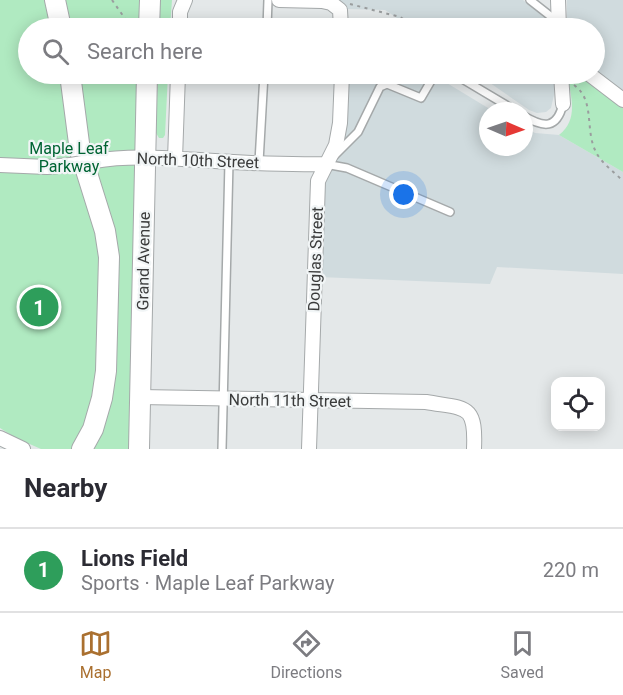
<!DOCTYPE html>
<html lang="en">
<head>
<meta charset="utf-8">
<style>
  :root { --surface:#fff; --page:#f7f7f7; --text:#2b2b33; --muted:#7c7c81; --line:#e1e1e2; --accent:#aa7030 }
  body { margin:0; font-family:Roboto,sans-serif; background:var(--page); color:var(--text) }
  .controls { position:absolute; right:18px; bottom:18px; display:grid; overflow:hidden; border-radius:12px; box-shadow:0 3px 15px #0003 }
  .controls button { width:54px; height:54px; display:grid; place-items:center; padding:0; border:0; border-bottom:2px solid var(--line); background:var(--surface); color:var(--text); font:30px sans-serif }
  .compass { position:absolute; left:479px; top:102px; width:54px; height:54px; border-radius:50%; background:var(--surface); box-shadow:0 3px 15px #0003; rotate:92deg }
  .you { position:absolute; left:404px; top:195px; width:21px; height:21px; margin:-15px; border:4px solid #fff; border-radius:50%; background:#1a73e8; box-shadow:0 0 0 9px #1a73e833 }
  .badge { display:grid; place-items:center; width:39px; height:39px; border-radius:50%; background:var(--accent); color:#fff; font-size:20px; font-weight:700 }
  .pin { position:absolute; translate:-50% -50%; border:3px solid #fff; box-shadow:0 2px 6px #0006 }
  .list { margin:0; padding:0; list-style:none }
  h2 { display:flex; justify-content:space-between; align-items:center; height:78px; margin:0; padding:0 24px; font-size:26px }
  h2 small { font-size:20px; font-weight:400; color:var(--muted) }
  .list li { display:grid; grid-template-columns:39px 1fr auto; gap:18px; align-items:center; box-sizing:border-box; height:84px; padding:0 24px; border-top:2px solid var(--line) }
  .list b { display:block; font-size:22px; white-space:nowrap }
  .list p { margin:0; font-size:20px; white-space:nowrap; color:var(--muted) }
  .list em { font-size:20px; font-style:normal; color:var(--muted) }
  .icon { flex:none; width:33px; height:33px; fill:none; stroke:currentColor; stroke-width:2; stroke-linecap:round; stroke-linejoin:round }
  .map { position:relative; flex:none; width:623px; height:449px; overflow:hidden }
  .search { position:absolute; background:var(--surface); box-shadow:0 3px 15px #0003; left:18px; right:18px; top:18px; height:66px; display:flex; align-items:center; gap:15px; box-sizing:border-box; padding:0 21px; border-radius:33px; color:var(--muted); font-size:22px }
  .sheet { height:162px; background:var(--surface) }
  nav { display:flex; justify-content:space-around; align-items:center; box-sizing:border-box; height:84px; border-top:2px solid var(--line); background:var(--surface); font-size:16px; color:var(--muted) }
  nav a { display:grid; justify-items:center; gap:3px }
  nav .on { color:var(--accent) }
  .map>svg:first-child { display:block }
</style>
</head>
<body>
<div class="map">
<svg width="623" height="449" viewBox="0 0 623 449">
  <rect width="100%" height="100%" fill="#e4e8e9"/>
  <path fill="#d0dbde" d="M337 0H523L553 25V28H412L385 10 347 9Z
    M567 0H623V94L595 72 594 28H567Z
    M353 74H432L493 111H488V147H524V127L535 133 559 135 623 172V274L497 267 490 284 319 277 323 178 349 77Z
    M477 74H554V95L551 108 546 112 537 113 529 110Z"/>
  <path fill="#b0eac1" d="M0 0H143L142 28H28V74H141L129 449H41L16 438 0 428Z
    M160 0H172L170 28H159Z
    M158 74H168L165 135 163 138H159L156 133Z
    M567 74H579L623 108V172L559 135C579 119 571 97 567 74Z"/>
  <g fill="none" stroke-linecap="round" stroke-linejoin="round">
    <g stroke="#a5a9aa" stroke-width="10">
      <path id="lane" d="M530 0 558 22
        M267 28 268 0
        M454 74 516 111
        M524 116C544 128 557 129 563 104
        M334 156 358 132 380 87 387 84 421 98 435 74
        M259 162 264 74
        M325 164 347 168 450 212
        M222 449 229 162"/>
    </g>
    <g stroke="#a5a9aa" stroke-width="16">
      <path id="street" d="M279 0 322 1 331 3 340 10 341 28
        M558 0 559 28
        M180 28V12L185 0
        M561 74 563 104
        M589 74 623 100
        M175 159 178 74
        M94 161C129 155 165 158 200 160 242 163 284 165 325 164
        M0 165 47 167 71 165
        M140 397 426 402C466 409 476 403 474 449
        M0 438 23 449
        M309 449 318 181 336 145 340 123 342 74"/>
    </g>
    <g stroke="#a5a9aa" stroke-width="22">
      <path id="secondary" d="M55 0 61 28
        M149 28 150 0
        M70 74 80 151 105 231 109 257 106 371 102 398 93 429 82 449
        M139 449 147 74"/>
    </g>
    <path stroke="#9a9d9e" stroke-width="2" stroke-dasharray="3 4.5" stroke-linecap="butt" d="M112 0 126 20 129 28
      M350 4 400 17 417 28
      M574 85C595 100 585 128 595 150 600 162 614 172 623 181"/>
    <use href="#lane" stroke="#fff" stroke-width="7"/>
    <use href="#street" stroke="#fff" stroke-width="14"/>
    <use href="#secondary" stroke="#fff" stroke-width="20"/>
    <g stroke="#a5a9aa" stroke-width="16" stroke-linecap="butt">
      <path id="street-bridge" d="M71 165 94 161"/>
    </g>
    <use href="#street-bridge" stroke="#fff" stroke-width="14"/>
  </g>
  <g text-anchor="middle" stroke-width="4.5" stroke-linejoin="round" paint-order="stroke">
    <g font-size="16" fill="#006433" stroke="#f1f5f6">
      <text x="69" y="154">Maple Leaf<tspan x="69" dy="18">Parkway</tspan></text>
    </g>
    <g font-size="16" fill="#3a3b3b" stroke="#f1f5f6">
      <text transform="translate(198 160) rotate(2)" y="6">North 10th Street</text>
      <text transform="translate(315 259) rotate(-88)" y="6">Douglas Street</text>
      <text transform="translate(143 261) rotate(-89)" y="6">Grand Avenue</text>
      <text transform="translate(290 400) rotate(1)" y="6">North 11th Street</text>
    </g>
  </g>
</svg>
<div class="controls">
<button><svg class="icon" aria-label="locate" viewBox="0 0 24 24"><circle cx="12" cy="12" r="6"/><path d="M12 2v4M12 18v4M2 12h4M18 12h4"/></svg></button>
</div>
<svg class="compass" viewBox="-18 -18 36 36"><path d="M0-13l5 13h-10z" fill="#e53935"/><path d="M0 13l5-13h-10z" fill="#7c7c81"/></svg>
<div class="you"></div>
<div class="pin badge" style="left:39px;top:307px;background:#2e9e5b">1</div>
<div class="search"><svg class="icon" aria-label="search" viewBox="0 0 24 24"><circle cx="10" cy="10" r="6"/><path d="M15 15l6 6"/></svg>Search here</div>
</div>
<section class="sheet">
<h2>Nearby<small></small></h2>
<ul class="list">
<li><span class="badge" style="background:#2e9e5b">1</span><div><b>Lions Field</b><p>Sports · Maple Leaf Parkway</p></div><em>220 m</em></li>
</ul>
</section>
<nav>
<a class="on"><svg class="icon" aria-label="map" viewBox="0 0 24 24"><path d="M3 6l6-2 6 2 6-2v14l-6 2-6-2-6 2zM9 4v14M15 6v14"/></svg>Map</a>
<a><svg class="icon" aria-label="directions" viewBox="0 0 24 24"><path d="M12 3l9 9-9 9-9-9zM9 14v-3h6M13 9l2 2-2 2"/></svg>Directions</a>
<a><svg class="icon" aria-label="saved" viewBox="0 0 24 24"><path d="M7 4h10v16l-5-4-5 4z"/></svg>Saved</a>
</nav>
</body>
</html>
